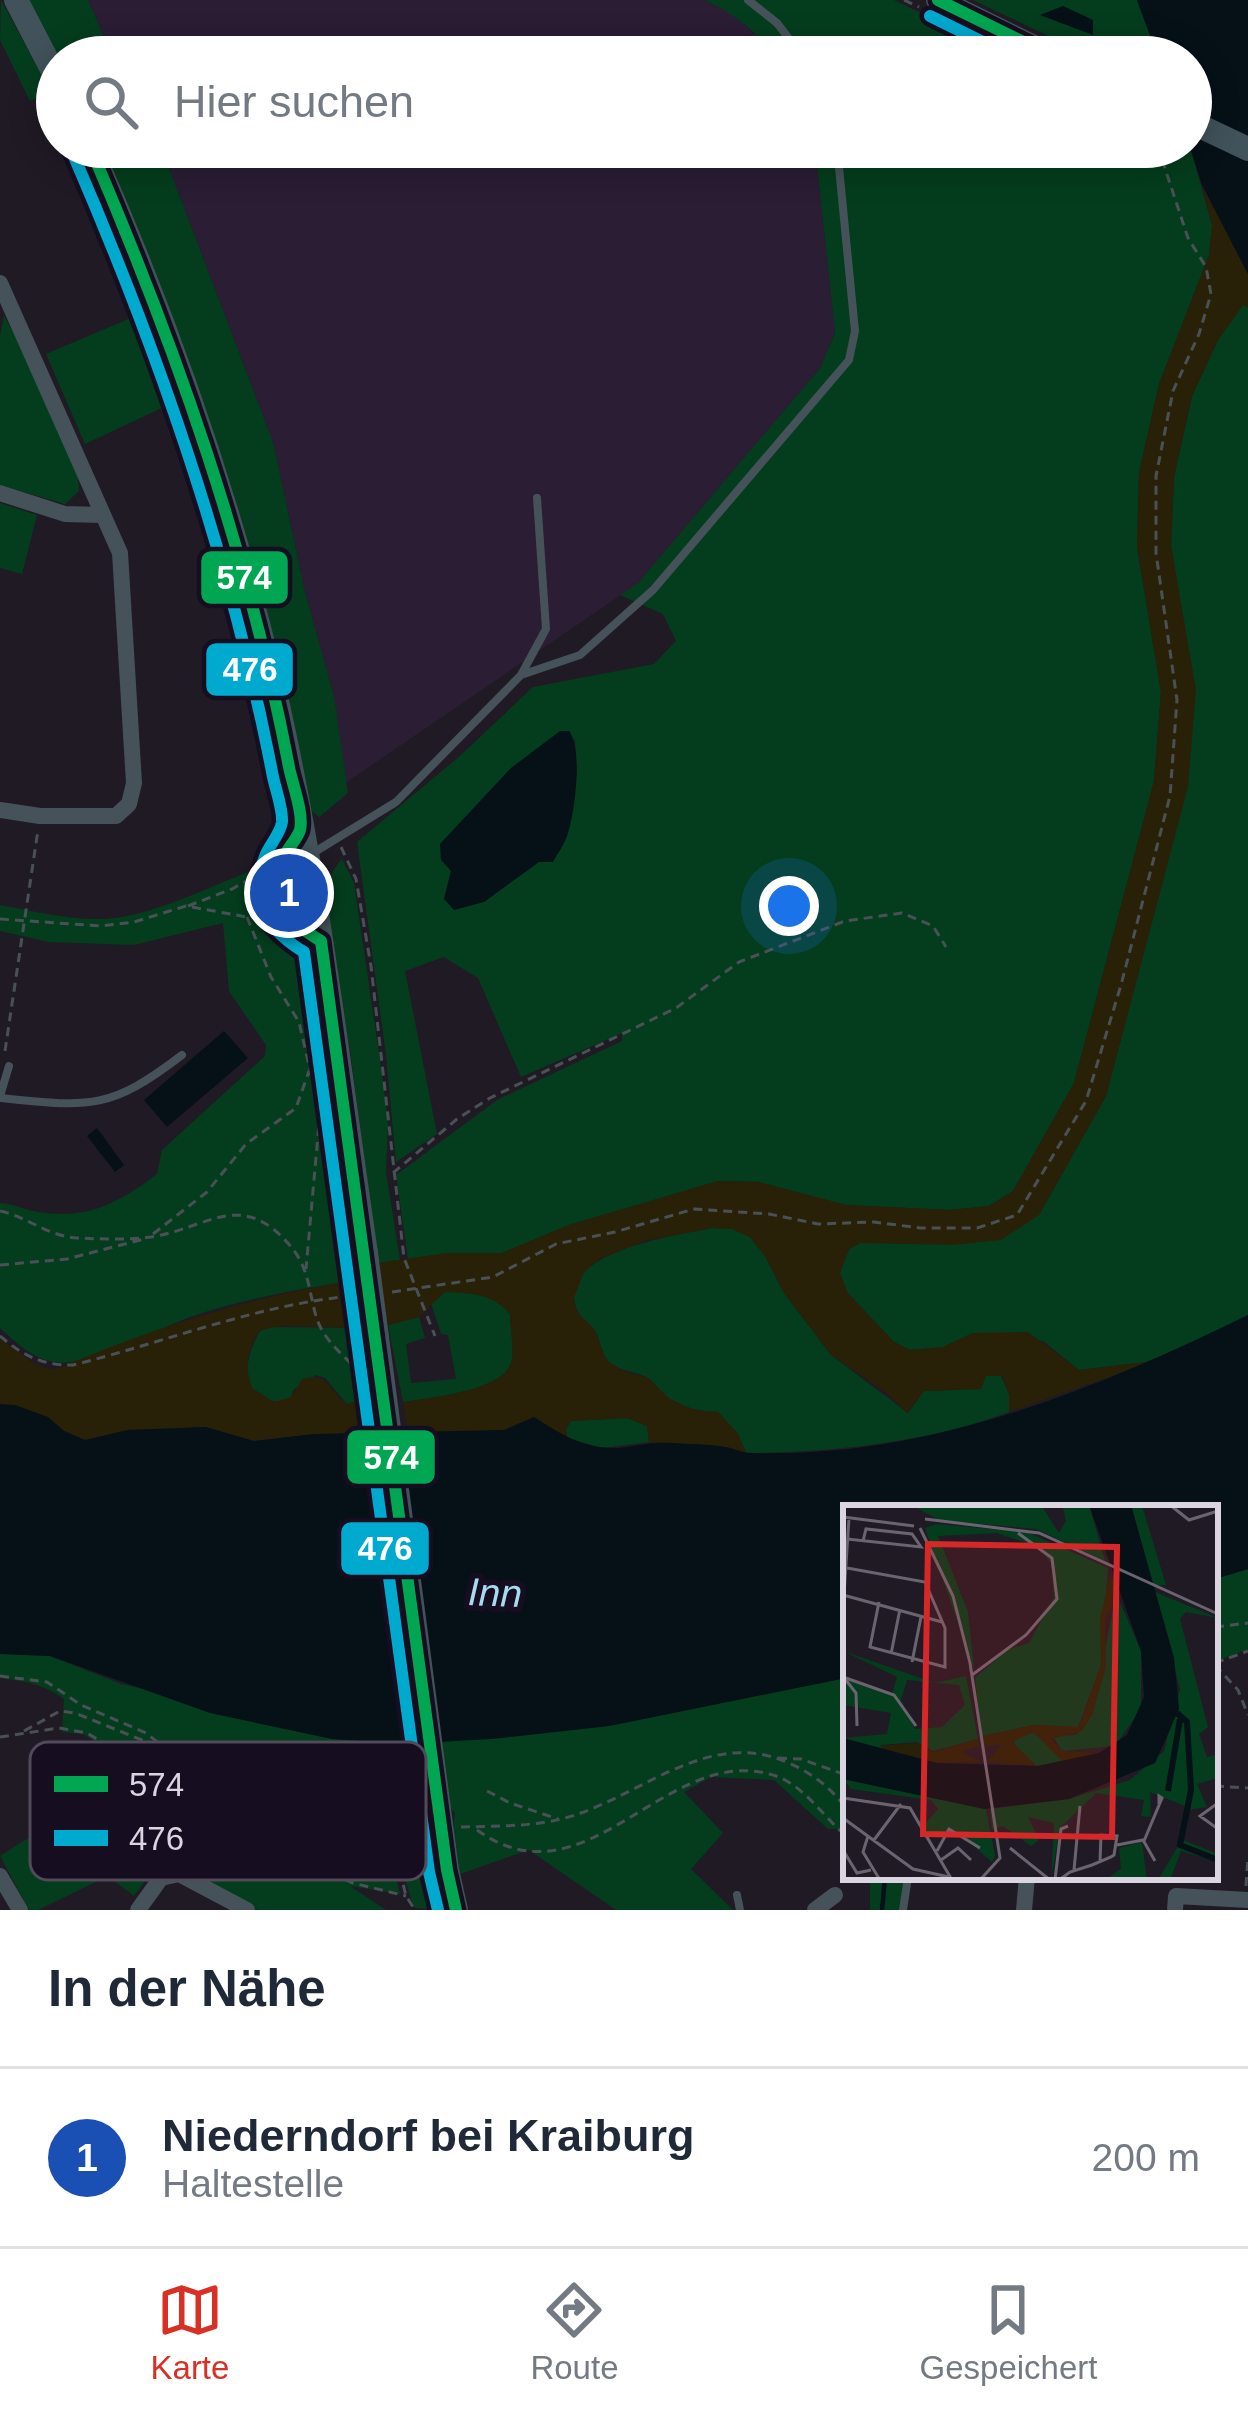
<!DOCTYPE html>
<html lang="de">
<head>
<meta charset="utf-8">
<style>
  :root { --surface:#fff; --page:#f2f2f3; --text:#1f2937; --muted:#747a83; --line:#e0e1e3; --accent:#d93025 }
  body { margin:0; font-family:Helvetica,sans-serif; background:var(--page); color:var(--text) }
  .you { position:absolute; left:789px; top:906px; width:42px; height:42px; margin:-30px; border:9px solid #fff; border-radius:50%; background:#1a73e8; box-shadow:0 0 0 18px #1a73e833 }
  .badge { display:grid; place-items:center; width:78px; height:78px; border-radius:50%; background:var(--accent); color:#fff; font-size:39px; font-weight:700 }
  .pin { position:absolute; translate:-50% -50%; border:6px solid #fff; box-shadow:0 3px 12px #0006 }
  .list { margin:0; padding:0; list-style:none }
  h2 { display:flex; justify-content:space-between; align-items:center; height:156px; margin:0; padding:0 48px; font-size:51px }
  h2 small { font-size:39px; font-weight:400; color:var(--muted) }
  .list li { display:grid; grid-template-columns:78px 1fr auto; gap:36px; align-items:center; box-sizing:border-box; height:180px; padding:0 48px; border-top:3px solid var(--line) }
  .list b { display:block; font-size:45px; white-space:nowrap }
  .list p { margin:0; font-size:39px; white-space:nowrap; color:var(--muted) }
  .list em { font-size:39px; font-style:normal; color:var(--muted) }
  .icon { flex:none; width:66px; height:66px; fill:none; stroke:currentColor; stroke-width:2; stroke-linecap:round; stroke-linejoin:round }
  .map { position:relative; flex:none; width:1248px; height:1910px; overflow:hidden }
  .search { position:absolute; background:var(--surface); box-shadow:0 6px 30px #0003; left:36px; right:36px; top:36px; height:132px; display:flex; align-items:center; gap:30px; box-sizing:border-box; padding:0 42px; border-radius:66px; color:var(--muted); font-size:45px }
  .sheet { height:336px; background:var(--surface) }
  nav { display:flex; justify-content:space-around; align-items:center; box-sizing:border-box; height:168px; border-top:3px solid var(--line); background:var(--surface); font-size:33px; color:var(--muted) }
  nav a { display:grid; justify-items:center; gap:6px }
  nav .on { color:var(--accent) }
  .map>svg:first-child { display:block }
</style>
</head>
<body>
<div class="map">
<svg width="1248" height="1910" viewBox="0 0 1248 1910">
  <rect width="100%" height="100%" fill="#201a25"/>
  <path fill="#2a1d34" d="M88 0H704L726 9 764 42 775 57H113Z
    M161 147H815L835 332 820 368 637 584 344 784 334 696 305 592 273 442Z"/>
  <path fill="#043d1d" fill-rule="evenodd" d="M1 0 51 92 30 101 0 40Z
    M27 0H88L113 57H57Z
    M704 0H894L1012 57H775C757 32 732 12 704 0Z
    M973 0H1137L1158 57H1093Z
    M99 147H161L273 442 305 592 334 696 348 793 319 817 310 810Z
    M815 147H1190L1212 225 1209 255 1159 384 1139 473 1137 547 1161 692 1154 781 1074 1083 1013 1191 989 1206 950 1210 846 1205 758 1182 718 1181 569 1225 502 1253H447L408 1259 396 1175 497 1100 622 1041V1033L521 1077 478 978 444 957 405 971 437 1134 396 1162 386 1055 357 842 461 755 533 687 654 664 676 641 663 614 620 595 637 584 820 368 835 332ZM575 739 577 772 567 837 484 902 444 899 451 871 440 844 458 826Z
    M1243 305 1248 307V1315L1155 1361 1079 1370 1043 1341 973 1333 943 1347 910 1350 894 1342 847 1293 840 1273 849 1249 860 1243 892 1242 1039 1215 1106 1096 1162 883 1180 606 1171 545 1174 477 1192 396 1218 340Z
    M150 310 183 398 85 444 46 354Z
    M4 315 32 368 78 477 79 491 65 504 0 485V336Z
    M0 503 37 515 22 574 0 568Z
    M342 859 354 883 381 1067 388 1122 386 1172 400 1260 378 1263 351 1057 325 914C323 893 327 875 342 859Z
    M265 866 273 920 300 939 313 971 355 1280C303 1289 252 1297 202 1313 161 1325 96 1368 54 1362 32 1358 15 1342 0 1328V1203C14 1204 25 1210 38 1212 89 1220 118 1203 157 1174L162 1150 265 1056 266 1045 229 991 223 923 134 945 49 942 0 931V905C39 912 83 924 122 917 171 908 218 882 265 866Z
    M712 1228 732 1229 750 1237 765 1256 784 1293 831 1355 908 1413 924 1391 980 1389 985 1376H1001L1009 1394V1412C925 1443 834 1452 746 1453L738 1434 718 1412C699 1411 682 1408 666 1396 659 1390 654 1381 646 1377 632 1370 614 1371 605 1357 600 1349 600 1338 595 1331 590 1323 580 1318 577 1310 551 1252 679 1235 712 1228Z
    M445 1292C471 1293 492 1293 510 1314 510 1328 515 1349 511 1363 503 1391 428 1398 403 1402L388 1325 419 1317 425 1338 406 1344 411 1383 456 1379 448 1335 441 1334 431 1303Z
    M272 1327 361 1328 369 1397 347 1404 325 1378 316 1375 293 1390 291 1397 283 1402C237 1400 243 1360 260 1331Z
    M627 1418 647 1426 649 1442 602 1448 567 1438 566 1429 571 1421Z
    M1248 1569V1649L1222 1659 1215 1657V1579Z
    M0 1654 50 1656 121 1684 399 1744 413 1743 444 1910 414 1908 391 1832 392 1863 400 1894 350 1886 386 1910H258L232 1893 167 1869 148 1877 134 1896 108 1876 38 1910H29L0 1856 74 1809 99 1744 83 1734 62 1732 64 1699C43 1684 25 1681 0 1678Z
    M846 1678V1829H828L774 1780 711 1777 684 1792 723 1833 691 1869 733 1910H616L529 1850 457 1875 452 1837 455 1813 448 1806 441 1742 609 1726Z
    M870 1877H904L900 1910H870Z"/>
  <path fill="#292107" d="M1202 185 1248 274V307L1243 305 1218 340 1192 396 1174 477 1171 545 1196 690 1188 787 1106 1096 1039 1215 1001 1240 952 1245 860 1243 849 1249 840 1273 848 1293 894 1342 910 1350 943 1347 973 1333 1028 1332 1079 1370 1155 1361 1009 1412V1394L1002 1376H986L981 1389 924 1391 907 1413 888 1394 831 1355 784 1293 765 1256 750 1237 732 1229 712 1228 644 1241 600 1259 584 1272 574 1298 577 1312 594 1329 607 1361 626 1372 647 1377 670 1399 694 1410 718 1412 738 1434 746 1453 725 1447 649 1442 647 1426 627 1418 571 1421 566 1428 567 1438 534 1417 504 1430 408 1433 403 1402C428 1398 503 1391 511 1363 515 1350 510 1328 510 1314 492 1293 472 1293 445 1292L419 1317 388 1325 378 1263 447 1253H502L569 1225 718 1181 758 1182 846 1205 950 1210 989 1206 1013 1191 1074 1083 1154 781 1161 692 1137 547 1139 473 1159 384 1209 255 1212 225Z
    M355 1280 361 1328 282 1326 260 1330C247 1352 244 1363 252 1388L274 1402 291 1397 302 1379C329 1372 329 1391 347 1404L369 1397 372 1434H314L253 1441 206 1427 128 1430 85 1440 64 1431 48 1417 0 1404V1339L36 1365 54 1370C156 1326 245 1299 355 1280Z"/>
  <path fill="#051017" d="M1137 0H1248V274L1202 185 1190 147 1191 57H1158Z
    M1063 6 1093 20V35L1040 15Z
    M560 731H569C583 749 575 814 567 836 564 845 557 854 553 862H539L484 902 454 910 444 899 451 871 441 860 440 844 511 768Z
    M224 1031 248 1058 167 1127 144 1100Z
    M97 1128 124 1165 115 1172 87 1136Z
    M1248 1315V1569L1215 1579V1508H846V1678L609 1726 492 1739 399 1744 332 1739 210 1713 50 1656 0 1654V1404L15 1405 48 1417 64 1431 85 1440 128 1430 206 1427 254 1441 314 1434 504 1430 534 1417C563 1436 590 1452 626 1447 642 1445 654 1442 671 1443 689 1444 708 1444 726 1447 735 1449 742 1453 752 1453 925 1459 1095 1390 1248 1315Z"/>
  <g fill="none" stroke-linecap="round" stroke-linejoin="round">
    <path stroke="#051017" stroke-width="4.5" d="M882 1910 885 1877"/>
    <path stroke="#495056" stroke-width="3" stroke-dasharray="9 6" stroke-linecap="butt" d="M904 0 919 7
      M1070 43 1098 57
      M341 847 356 879 371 966 404 1258 435 1336
      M188 906 232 889 266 870
      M247 917 271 977 299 1022 320 1113 306 1269
      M0 919 101 926 134 922 186 906 247 917H276
      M5 1051 38 830
      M393 1173 457 1119 490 1098 676 1008 739 962 845 921 902 913 933 926 946 947
      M0 1211C28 1217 47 1236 77 1238 101 1239 127 1240 151 1237 209 1228 242 1187 292 1248 309 1269 309 1292 316 1316 322 1339 345 1357 361 1373
      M153 1234 207 1192 246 1144 296 1108 309 1071
      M0 1265 67 1259 144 1239
      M392 1292 493 1277 556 1244 615 1232 694 1209 769 1214 818 1224 874 1222 920 1228H977L1017 1215 1086 1101 1121 985 1170 796 1177 700 1156 553V476L1173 391 1199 334 1211 294 1206 267 1188 238 1158 147
      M0 1336C22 1355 43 1366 73 1365 166 1342 256 1305 352 1296
      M1215 1627 1248 1623
      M1215 1663 1248 1651
      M1215 1665 1238 1690 1248 1715
      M0 1676 47 1682 81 1705 146 1733 170 1752 241 1784 313 1828 358 1840 382 1841
      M24 1731 60 1711 75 1713 169 1751
      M0 1737 59 1728 87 1733 290 1856C315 1864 373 1854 393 1838 403 1831 411 1817 418 1808
      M778 1758 801 1759 846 1775
      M1215 1786 1248 1788
      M487 1791 510 1803 558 1819
      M461 1827C501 1826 543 1827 581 1813 650 1788 713 1729 789 1763 813 1774 830 1787 846 1808
      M477 1830C588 1910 667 1739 776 1776 804 1786 824 1817 846 1836
      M392 1839 424 1837
      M393 1841 406 1896 415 1910
      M170 1861 198 1799
      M304 1862 353 1883 406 1896
      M1246 1886 1248 1857"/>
    <path stroke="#465259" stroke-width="8" d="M748 0 777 23 803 57
      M521 675 580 655 653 590 849 360 855 331 837 147
      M296 836C267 883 268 905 314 936
      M313 853 396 802 521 675 546 629 537 498
      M0 1096 9 1066
      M0 1098C89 1107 109 1111 182 1055
      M737 1895 740 1910
      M903 1910 908 1877"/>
    <path stroke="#465259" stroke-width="16" d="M0 283 120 553 134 783 129 804 116 816H40L0 810
      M0 493 65 514 101 515
      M0 1876 20 1910
      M138 1910 161 1878 179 1874 247 1910
      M815 1910 835 1895
      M1024 1910 1027 1877
      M1175 1910 1176 1896 1248 1900"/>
    <path stroke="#41525a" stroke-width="24" d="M16 0 57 79
      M938 0 1054 57
      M1191 122 1248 149
      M90 147C168 322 230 502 274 688 317 874 338 1065 366 1253
      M377 1337 447 1870 456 1910"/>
    <path stroke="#41525a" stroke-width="24" d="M366 1253 377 1337"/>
    <g stroke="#170d20" stroke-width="21">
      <path id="bus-1" d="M938 0 1054 57
        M90 147C176 347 248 552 289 767 292 783 304 814 300 830 298 837 290 846 286 853 265 896 284 919 321 941L447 1870 456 1910"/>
    </g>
    <g stroke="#170d20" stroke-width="21">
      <path id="bus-2" d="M930 16 1013 57
        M73 154C160 355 232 562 273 777 276 791 283 809 282 822 281 832 270 845 266 854 247 898 266 929 304 952L429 1872 438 1910"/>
    </g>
    <use href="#bus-1" stroke="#00a651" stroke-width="12"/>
    <use href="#bus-2" stroke="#00a9ce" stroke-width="12"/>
  </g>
  <g text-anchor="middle" stroke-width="12" stroke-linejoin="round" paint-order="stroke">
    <g font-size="39" font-style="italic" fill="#a6dcf2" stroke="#170d20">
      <text transform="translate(495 1592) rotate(2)" y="14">Inn</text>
    </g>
  </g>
  <g transform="translate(843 1505)">
    <rect width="375" height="375" fill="#201a25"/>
    <path d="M68 0H198L216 28 223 16 220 3 210 0H246L262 56 193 24 96 15ZM288 0 300 4 323 80H310ZM93 19 184 27 265 63 258 160 235 222 191 220 139 231 132 173 164 145 186 138 211 92 208 58 195 42 154 28 95 31 125 107 131 164 82 23ZM312 87 375 113 343 107 337 114 365 222 356 229 364 252 375 249V273L354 279 364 302 345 305 340 335 375 349V357L338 346 327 375H315L334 343 342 301 307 287 308 312 298 311 301 295 253 288 217 323 208 375 211 318 185 312 196 335 188 341 160 321 149 325 147 304 226 294 287 275 321 246 337 184ZM273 88 298 146V204L272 241 219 246 210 231 233 230 250 208ZM0 146 92 178 123 171 135 234 90 246 74 237 38 240 42 248 0 233 44 229 48 208 0 200V174L49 189 54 172ZM64 175 116 180 122 200 99 222 72 224 58 195ZM193 227 221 252 234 256 194 261 173 247 170 233ZM0 274 143 304 152 351 149 357 115 327 84 329 80 321 95 304 88 295 8 284ZM299 337 304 375H262L278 364 276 343Z" fill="#043d1d" fill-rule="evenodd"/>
    <path d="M267 70 277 90 262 114 263 161 250 208 239 226 209 234 219 246 257 248 219 256 190 227 169 237 194 261 143 257 159 240 140 241 139 231 191 220 236 222 258 160 257 114ZM135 234 136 241 119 247 138 257 94 258 42 248 37 241 74 238 90 247Z" fill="#292107"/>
    <path d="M246 0H288L331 153 336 204 312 258 226 294 141 304 0 274V233L94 258 194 261 256 248 284 230 301 192 298 146Z" fill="#051017"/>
    <path fill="none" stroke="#051017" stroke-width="6" d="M334 208 344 217 348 285 337 340 375 355M325 286 337 214"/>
    <path fill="none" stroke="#6b6470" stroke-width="3" d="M327 0 346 15 375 6M0 12 71 21M82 14 196 28 375 109M77 23 110 91 127 158 157 353 137 375M4 34 78 42 69 29 23 24 20 36M4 63 82 77 102 123V162L27 142 36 97M0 90 99 117M0 106 6 13M48 149 57 104M69 157 78 112M129 170 183 130 214 94 209 53 175 28M0 172 51 190 73 221M2 174 13 188 14 221M0 293 67 303 109 375M375 298 357 311 375 324M0 313 70 364 106 372M25 331 20 347 37 375M31 335 58 299M301 336 319 293 316 291V299M274 340 300 335 312 356M167 343 207 375M0 345 14 368 28 365M94 346 106 324 137 343M98 355 115 343 128 355M231 365 237 301M212 375 218 324 225 321M216 375 227 367 249 360 268 352 271 350 274 331 258 330 257 356"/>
    <path fill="#d62828" fill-opacity="0.15" stroke="#d62828" stroke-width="6" d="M85 39 274 42 269 332 80 329Z"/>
    <rect width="375" height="375" fill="none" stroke="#dbd4e1" stroke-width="6"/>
  </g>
  <rect x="30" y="1742" width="396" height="138" rx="18" fill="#170d20" stroke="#52495a" stroke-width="3"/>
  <rect x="54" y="1776" width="54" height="16" fill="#00a651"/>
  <rect x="54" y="1830" width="54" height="16" fill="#00a9ce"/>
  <g font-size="33" fill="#dbd4e1">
    <text x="129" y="1796">574</text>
    <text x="129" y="1850">476</text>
  </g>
  <g stroke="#170d20" stroke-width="4.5">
    <rect x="199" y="549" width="91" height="57" rx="12" fill="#00a651"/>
    <rect x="204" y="641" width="91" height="57" rx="12" fill="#00a9ce"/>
    <rect x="345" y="1428" width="92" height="58" rx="12" fill="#00a651"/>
    <rect x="339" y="1520" width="92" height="57" rx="12" fill="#00a9ce"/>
  </g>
  <g font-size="33" text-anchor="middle" font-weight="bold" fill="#fff">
    <text x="244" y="589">574</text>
    <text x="250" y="681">476</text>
    <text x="391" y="1469">574</text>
    <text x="385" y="1560">476</text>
  </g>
</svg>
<div class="you"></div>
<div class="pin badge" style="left:289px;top:893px;background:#1a4fb4">1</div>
<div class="search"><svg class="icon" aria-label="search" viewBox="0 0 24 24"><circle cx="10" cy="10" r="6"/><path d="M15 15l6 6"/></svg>Hier suchen</div>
</div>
<section class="sheet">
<h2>In der Nähe<small></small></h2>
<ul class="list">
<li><span class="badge" style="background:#1a4fb4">1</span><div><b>Niederndorf bei Kraiburg</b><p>Haltestelle</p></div><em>200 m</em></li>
</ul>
</section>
<nav>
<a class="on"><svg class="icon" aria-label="map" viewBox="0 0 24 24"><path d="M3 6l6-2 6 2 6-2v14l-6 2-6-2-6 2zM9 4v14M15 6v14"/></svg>Karte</a>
<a><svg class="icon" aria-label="directions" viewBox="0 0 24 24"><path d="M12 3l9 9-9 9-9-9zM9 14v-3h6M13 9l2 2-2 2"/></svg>Route</a>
<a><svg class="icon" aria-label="saved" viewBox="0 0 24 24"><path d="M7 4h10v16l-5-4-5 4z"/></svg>Gespeichert</a>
</nav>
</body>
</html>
